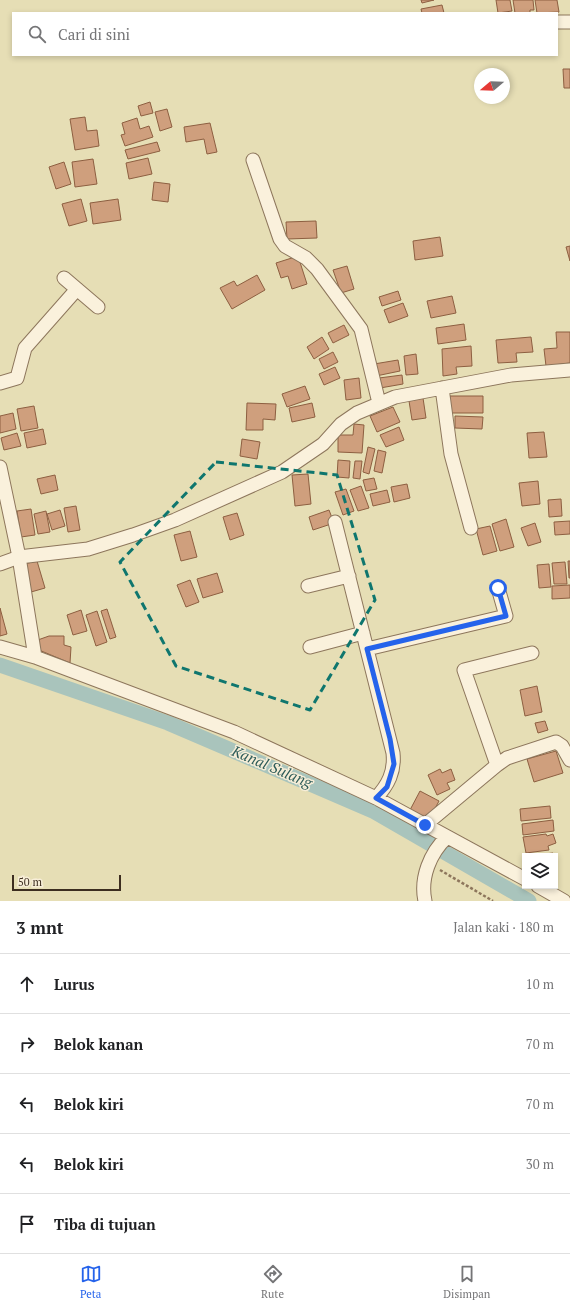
<!DOCTYPE html>
<html lang="id">
<head>
<meta charset="utf-8">
<style>
  :root { --surface:#fff; --page:#f6f6f6; --text:#202124; --muted:#757577; --line:#e0e0e0; --accent:#2563eb }
  body { margin:0; font-family:"PT Serif",serif; background:var(--page); color:var(--text) }
  .controls { position:absolute; right:12px; bottom:12px; display:grid; overflow:hidden; border-radius:0px; box-shadow:0 2px 6px #0003 }
  .controls button { width:36px; height:36px; display:grid; place-items:center; padding:0; border:0; border-bottom:1px solid var(--line); background:var(--surface); color:var(--text); font:20px sans-serif }
  .compass { position:absolute; left:474px; top:68px; width:36px; height:36px; border-radius:50%; background:var(--surface); box-shadow:0 2px 6px #0003; rotate:251deg }
  .scale { position:absolute; left:12px; bottom:10px; width:109px; box-sizing:border-box; padding-left:4px; border:2px solid #3d2e20; border-top:0; font-size:11px; line-height:14px; white-space:nowrap; color:#3d2e20; -webkit-text-stroke:3px #f7eed8; paint-order:stroke }
  .stop { position:absolute; width:12px; height:12px; margin:-9px; border:3px solid #2563eb; border-radius:50%; background:#fff }
  .stop.end { background:#2563eb; border-color:#fff; box-shadow:0 1px 4px #0008 }
  .list { margin:0; padding:0; list-style:none }
  h2 { display:flex; justify-content:space-between; align-items:center; height:52px; margin:0; padding:0 16px; font-size:17px }
  h2 small { font-size:13px; font-weight:400; color:var(--muted) }
  .list li { display:grid; grid-template-columns:26px 1fr auto; gap:12px; align-items:center; box-sizing:border-box; height:60px; padding:0 16px; border-top:1px solid var(--line) }
  .list b { display:block; font-size:15px; white-space:nowrap }
  .list em { font-size:13px; font-style:normal; color:var(--muted) }
  .icon { flex:none; width:22px; height:22px; fill:none; stroke:currentColor; stroke-width:2; stroke-linecap:round; stroke-linejoin:round }
  .map { position:relative; flex:none; width:570px; height:901px; overflow:hidden }
  .search { position:absolute; background:var(--surface); box-shadow:0 2px 6px #0003; left:12px; right:12px; top:12px; height:44px; display:flex; align-items:center; gap:10px; box-sizing:border-box; padding:0 14px; border-radius:0px; color:var(--muted); font-size:15px }
  .sheet { height:352px; background:var(--surface) }
  nav { display:flex; justify-content:space-around; align-items:center; box-sizing:border-box; height:56px; border-top:1px solid var(--line); background:var(--surface); font-size:11px; color:var(--muted) }
  nav a { display:grid; justify-items:center; gap:2px }
  nav .on { color:var(--accent) }
  .map>svg:first-child { display:block }
</style>
</head>
<body>
<div class="map">
<svg width="570" height="901" viewBox="0 0 570 901">
  <rect width="100%" height="100%" fill="#f0e4c8"/>
  <path fill="#e6deb5" fill-rule="evenodd" d="M0 0H570V901H0ZM13 13H557V55H13ZM480 74H504V98H480ZM525 856H555V886H525Z"/>
  <g fill="none" stroke-linecap="round" stroke-linejoin="round">
    <path stroke="#a9c4bc" stroke-width="15" d="M0 665 168 723 373 811 529 901"/>
  </g>
  <path fill="#cf9f7d" stroke="#8d5f41" d="M421 0H434L422 3Z
    M496 0H510L512 11 498 13Z
    M513 0H533L534 10H530V13H515Z
    M535 0H557L559 12 537 13Z
    M442 5 444 13H422L421 9Z
    M563 69H570V88H564Z
    M150 102 153 113 141 116 138 106Z
    M167 109 172 127 160 131 155 112Z
    M85 117 87 131 97 130 99 146 75 150 70 119Z
    M137 118 140 129 149 126 153 137 125 146 121 135 125 134 122 123Z
    M210 123 217 152 207 154 204 139 186 142 184 127Z
    M157 142 160 151 128 159 125 150Z
    M148 158 152 174 129 179 126 163Z
    M93 159 97 184 75 187 72 162Z
    M64 162 71 184 56 189 49 167Z
    M154 182 170 184 168 202 152 200Z
    M81 199 87 221 69 226 62 204Z
    M118 199 121 220 93 224 90 203Z
    M316 221 317 238 287 239 286 222Z
    M440 237 443 256 415 260 413 241Z
    M570 246V261L566 247Z
    M298 256 307 284 292 289 288 276 281 278 276 263Z
    M347 266 354 289 341 293 333 270Z
    M257 275 265 290 232 309 220 288 234 281 237 286Z
    M398 291 401 300 382 306 379 297Z
    M452 296 456 313 431 318 427 301Z
    M403 303 408 316 389 323 384 310Z
    M464 324 466 340 438 344 436 328Z
    M344 325 349 335 333 343 328 333Z
    M556 332H570V363L546 366 544 349 557 348Z
    M322 337 329 349 314 359 307 347Z
    M531 337 533 352 516 353 517 362 498 363 496 340Z
    M471 346 472 366 456 367 457 374 443 376 442 349Z
    M333 352 338 362 324 369 319 359Z
    M416 354 418 374 406 375 404 356Z
    M398 360 400 371 376 376 374 364Z
    M335 367 340 378 324 385 319 374Z
    M402 375 403 384 380 388 379 378Z
    M359 378 361 398 346 400 344 380Z
    M305 386 310 399 287 407 282 394Z
    M450 396H483V413H451Z
    M423 398 426 418 412 420 409 401Z
    M247 403 276 404 275 420 263 419V430H246Z
    M312 403 315 417 292 422 289 408Z
    M34 406 38 428 21 431 17 409Z
    M393 407 400 422 377 432 370 416Z
    M13 413 16 429 0 433V416Z
    M455 416 483 417 482 429 455 428Z
    M354 424 364 425 362 453 338 452V435H353Z
    M399 427 404 440 386 447 380 435Z
    M43 429 46 444 27 448 24 433Z
    M544 432 547 457 529 458 527 433Z
    M17 433 21 446 4 450 1 438Z
    M242 439 260 442 257 459 240 456Z
    M368 447 375 449 369 474 363 472Z
    M378 450 386 452 382 473 374 471Z
    M338 460 350 461 349 478 337 477Z
    M355 461H362L360 479 353 478Z
    M308 474 311 504 295 506 292 475Z
    M55 475 58 490 41 494 37 479Z
    M374 478 377 489 366 491 363 480Z
    M538 481 540 504 522 506 519 483Z
    M407 484 410 498 394 502 391 487Z
    M361 486 369 508 358 511 350 490Z
    M346 489 354 511 343 515 335 492Z
    M387 490 390 502 373 506 370 494Z
    M561 499 562 516 549 517 548 500Z
    M76 506 80 530 68 532 64 508Z
    M31 509 35 535 21 537 17 511Z
    M60 510 65 526 52 530 47 514Z
    M329 510 334 523 313 530 309 517Z
    M46 511 50 532 38 534 34 514Z
    M237 513 244 535 230 540 223 517Z
    M506 519 514 547 500 551 492 524Z
    M570 521V534L555 535 554 522Z
    M535 523 541 542 528 546 521 528Z
    M490 526 497 551 483 555 476 529Z
    M190 531 197 557 181 561 174 535Z
    M37 561 45 588 31 592 24 564Z
    M568 561H570V578H569Z
    M565 562 567 584H554L552 563Z
    M549 564 551 587 539 588 537 565Z
    M217 573 223 592 203 598 197 579Z
    M190 580 199 602 186 607 177 585Z
    M570 585V598L552 599V586Z
    M0 608 7 634 0 636Z
    M107 609 116 637 110 639 101 611Z
    M81 610 87 631 73 635 67 615Z
    M97 611 107 642 96 646 86 615Z
    M49 636H64V645L71 647 70 663 39 650 35 641Z
    M537 686 542 712 525 716 520 690Z
    M545 721 548 730 538 733 535 723Z
    M556 751 563 773 534 782 527 759Z
    M440 769 442 773 451 769 455 780 447 783 450 789 437 795 428 775Z
    M420 791 439 801 429 820 410 810Z
    M550 806 551 818 521 821 520 809Z
    M553 820 554 831 523 835 522 824Z
    M546 834 547 836 553 834 556 843 548 846 549 850 526 853 523 837Z
    M553 853 554 856H529Z"/>
  <g fill="none" stroke-linecap="round" stroke-linejoin="round">
    <g stroke="#8d765c" stroke-width="15">
      <path id="street" d="M557 22H570
        M253 160 280 239 285 246 306 258 317 269 361 329 379 403
        M64 278 98 307
        M0 383 17 378 25 348 77 289
        M442 388 451 454 471 528
        M0 467 19 557 35 657
        M335 522 393 753C395 772 388 785 376 798
        M0 564 19 557 88 549 133 535 175 520 282 472 323 444 341 424 357 413 395 397 511 375 570 370
        M308 586 349 576
        M0 647 35 657 234 732 376 798 525 879
        M310 647 363 633
        M367 649 506 616 498 588
        M497 765 464 670 532 653
        M425 825 497 765 507 758 556 742 562 746 570 760
        M538 886 564 901
        M425 901C420 878 430 853 447 837"/>
    </g>
    <path stroke="#8d765c" stroke-width="2.5" stroke-dasharray="3 2" stroke-linecap="butt" d="M440 870 493 901"/>
    <use href="#street" stroke="#faf1dc" stroke-width="13"/>
  </g>
  <g fill="none" stroke-linecap="round" stroke-linejoin="round">
    <path stroke="#2563eb" stroke-width="5" d="M425 825 376 798 387 787 394 764 390 739 367 649 506 616 498 588"/>
  </g>
  <path fill="none" stroke="#0f766e" stroke-width="3" stroke-dasharray="8 5" stroke-linejoin="round" d="M216 462 337 475 375 600 310 710 176 666 120 562Z"/>
  <g text-anchor="middle" stroke-width="3" stroke-linejoin="round" paint-order="stroke">
    <g font-size="15" font-style="italic" fill="#2f5d5a" stroke="#f7eed8">
      <text transform="translate(272 767) rotate(23)" y="5">Kanal Sulang</text>
    </g>
  </g>
</svg>
<div class="controls">
<button><svg class="icon" aria-label="layers" viewBox="0 0 24 24"><path d="M12 4l9 5-9 5-9-5zM3 14l9 5 9-5"/></svg></button>
</div>
<svg class="compass" viewBox="-18 -18 36 36"><path d="M0-13l5 13h-10z" fill="#e53935"/><path d="M0 13l5-13h-10z" fill="#757577"/></svg>
<div class="scale">50 m</div>
<div class="stop" style="left:498px;top:588px"></div>
<div class="stop end" style="left:425px;top:825px"></div>
<div class="search"><svg class="icon" aria-label="search" viewBox="0 0 24 24"><circle cx="10" cy="10" r="6"/><path d="M15 15l6 6"/></svg>Cari di sini</div>
</div>
<section class="sheet">
<h2>3 mnt<small>Jalan kaki · 180 m</small></h2>
<ul class="list">
<li><svg class="icon" aria-label="ahead" viewBox="0 0 24 24"><path d="M12 20V5M6 11l6-6 6 6"/></svg><div><b>Lurus</b></div><em>10 m</em></li>
<li><svg class="icon" aria-label="right" viewBox="0 0 24 24"><path d="M7 20v-9h11M14 6l5 5-5 5"/></svg><div><b>Belok kanan</b></div><em>70 m</em></li>
<li><svg class="icon" aria-label="left" viewBox="0 0 24 24"><path d="M17 20v-9H6M10 6l-5 5 5 5"/></svg><div><b>Belok kiri</b></div><em>70 m</em></li>
<li><svg class="icon" aria-label="left" viewBox="0 0 24 24"><path d="M17 20v-9H6M10 6l-5 5 5 5"/></svg><div><b>Belok kiri</b></div><em>30 m</em></li>
<li><svg class="icon" aria-label="arrive" viewBox="0 0 24 24"><path d="M6 21V4h12l-3 4 3 4H6"/></svg><div><b>Tiba di tujuan</b></div></li>
</ul>
</section>
<nav>
<a class="on"><svg class="icon" aria-label="map" viewBox="0 0 24 24"><path d="M3 6l6-2 6 2 6-2v14l-6 2-6-2-6 2zM9 4v14M15 6v14"/></svg>Peta</a>
<a><svg class="icon" aria-label="directions" viewBox="0 0 24 24"><path d="M12 3l9 9-9 9-9-9zM9 14v-3h6M13 9l2 2-2 2"/></svg>Rute</a>
<a><svg class="icon" aria-label="saved" viewBox="0 0 24 24"><path d="M7 4h10v16l-5-4-5 4z"/></svg>Disimpan</a>
</nav>
</body>
</html>
